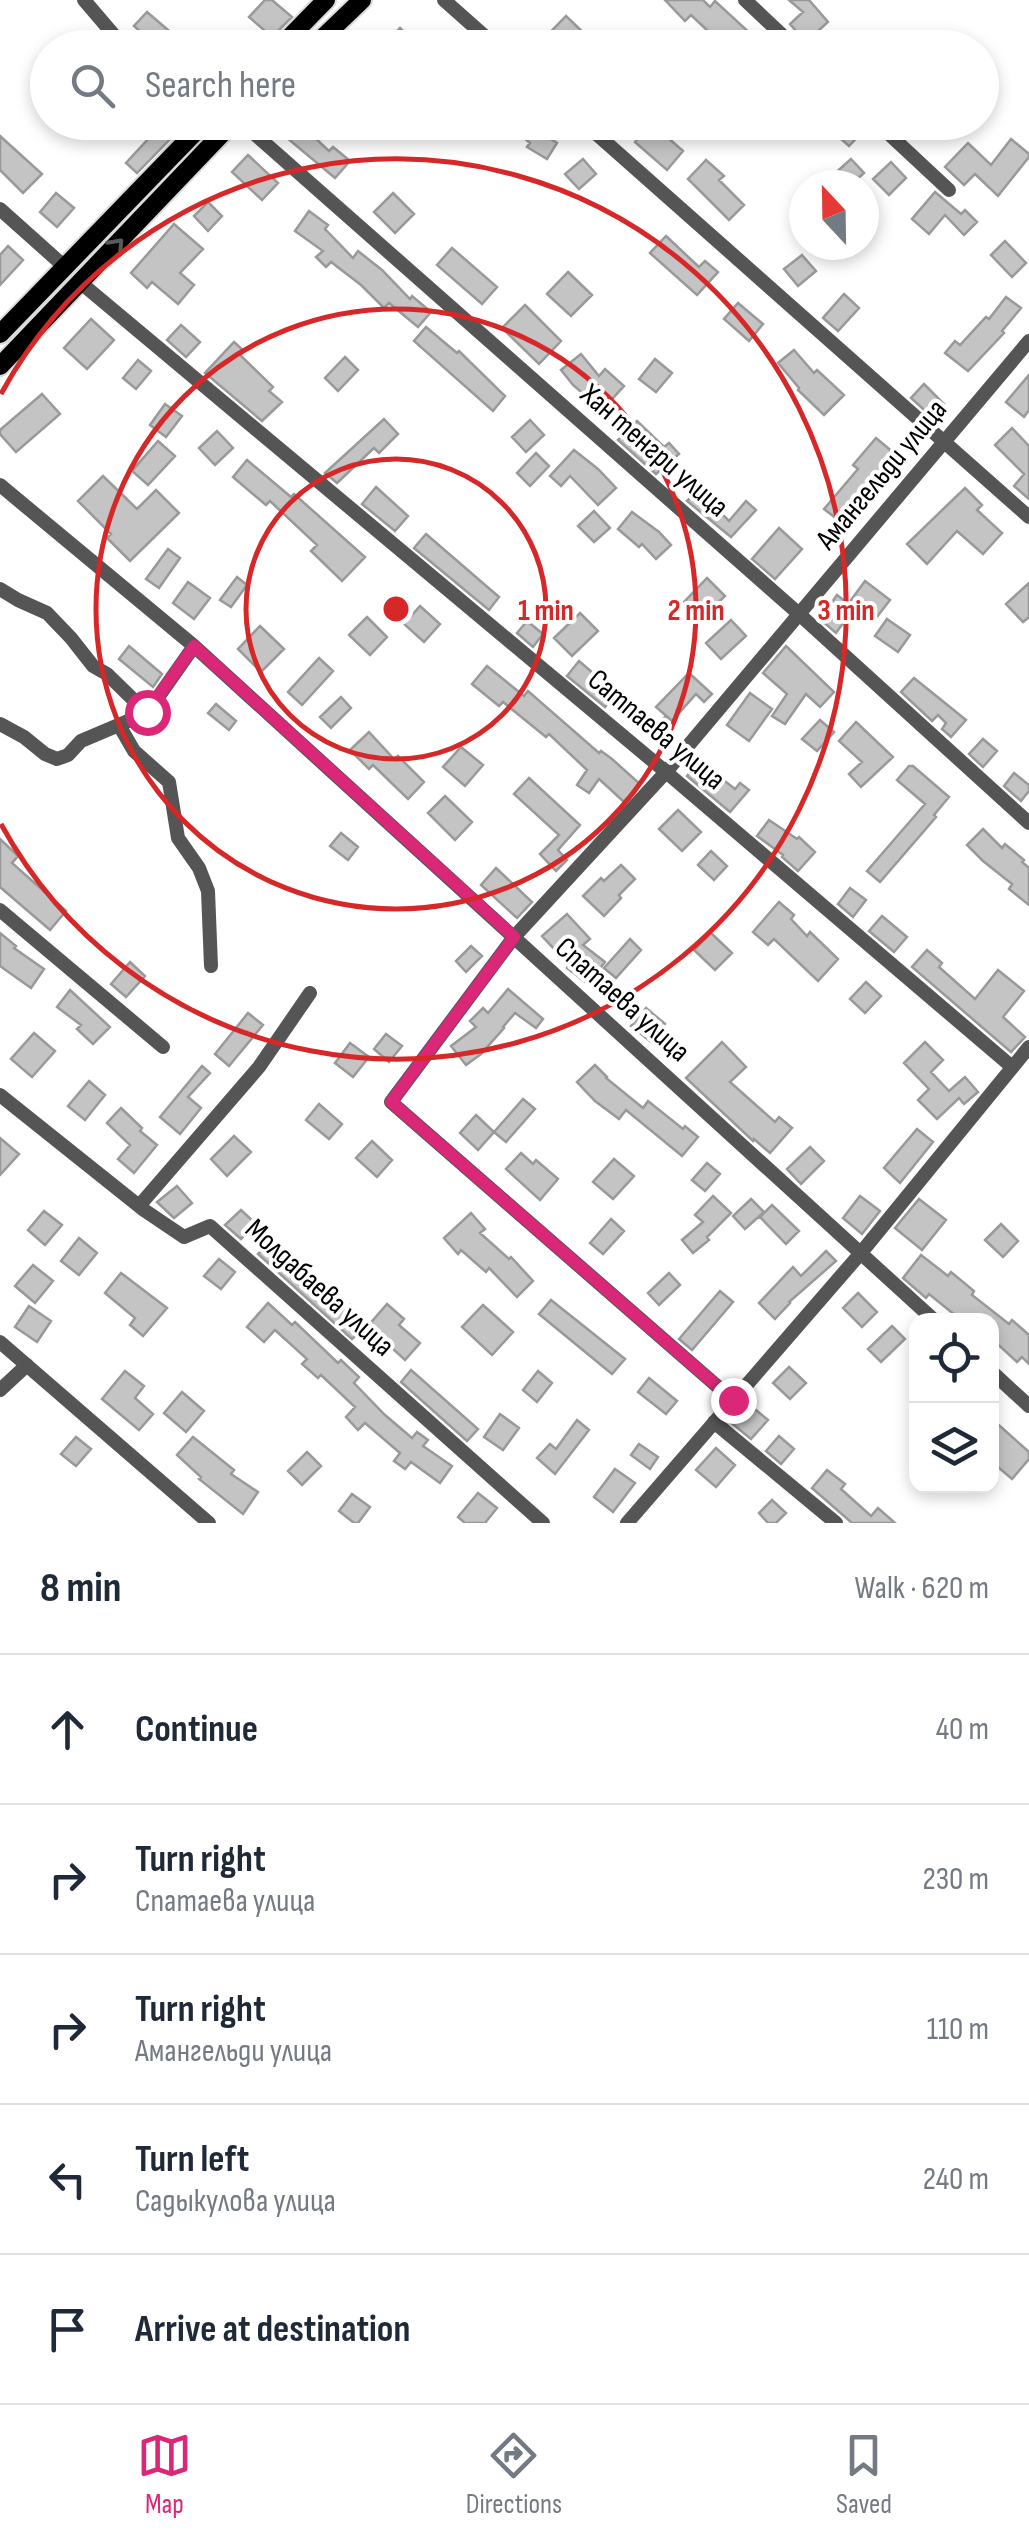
<!DOCTYPE html>
<html lang="en">
<head>
<meta charset="utf-8">
<style>
  :root { --surface:#fff; --page:#f6f6f7; --text:#1f2937; --muted:#747a83; --line:#e0e1e3; --accent:#db2777 }
  body { margin:0; font-family:"Sofia Sans Condensed",sans-serif; background:var(--page); color:var(--text) }
  .controls { position:absolute; right:30px; bottom:30px; display:grid; overflow:hidden; border-radius:20px; box-shadow:0 5px 15px #0003 }
  .controls button { width:90px; height:90px; display:grid; place-items:center; padding:0; border:0; border-bottom:2px solid var(--line); background:var(--surface); color:var(--text); font:50px sans-serif }
  .compass { position:absolute; left:789px; top:170px; width:90px; height:90px; border-radius:50%; background:var(--surface); box-shadow:0 5px 15px #0003; rotate:338deg }
  .stop { position:absolute; width:30px; height:30px; margin:-22px; border:8px solid #db2777; border-radius:50%; background:#fff }
  .stop.end { background:#db2777; border-color:#fff; box-shadow:0 2px 10px #0008 }
  .list { margin:0; padding:0; list-style:none }
  h2 { display:flex; justify-content:space-between; align-items:center; height:130px; margin:0; padding:0 40px; font-size:42px }
  h2 small { font-size:32px; font-weight:400; color:var(--muted) }
  .list li { display:grid; grid-template-columns:65px 1fr auto; gap:30px; align-items:center; box-sizing:border-box; height:150px; padding:0 40px; border-top:2px solid var(--line) }
  .list b { display:block; font-size:38px; white-space:nowrap }
  .list p { margin:0; font-size:32px; white-space:nowrap; color:var(--muted) }
  .list em { font-size:32px; font-style:normal; color:var(--muted) }
  .icon { flex:none; width:55px; height:55px; fill:none; stroke:currentColor; stroke-width:2; stroke-linecap:round; stroke-linejoin:round }
  .map { position:relative; flex:none; width:1029px; height:1523px; overflow:hidden }
  .search { position:absolute; background:var(--surface); box-shadow:0 5px 15px #0003; left:30px; right:30px; top:30px; height:110px; display:flex; align-items:center; gap:25px; box-sizing:border-box; padding:0 35px; border-radius:55px; color:var(--muted); font-size:38px }
  .sheet { height:880px; background:var(--surface) }
  nav { display:flex; justify-content:space-around; align-items:center; box-sizing:border-box; height:140px; border-top:2px solid var(--line); background:var(--surface); font-size:28px; color:var(--muted) }
  nav a { display:grid; justify-items:center; gap:5px }
  nav .on { color:var(--accent) }
  .map>svg:first-child { display:block }
</style>
</head>
<body>
<div class="map">
<svg width="1029" height="1523" viewBox="0 0 1029 1523">
  <rect width="100%" height="100%" fill="#fff"/>
  <path fill="#c4c4c4" stroke="#999" stroke-width="2.5" d="M265 0H272L292 17 272 37 249 17Z
    M665 0H703L710 7 715 1 766 48H726L691 15 685 21Z
    M789 0H809L828 22 806 42 790 24 803 12Z
    M147 12 175 36 171 39 181 48H158L134 26Z
    M566 16 590 39 582 48H535Z
    M400 28 420 48H381Z
    M164 122H169L178 131 137 173 126 163Z
    M268 122H298L329 151 333 147 350 161 335 178Z
    M506 122H536L532 127 557 143 547 159 527 147 530 143Z
    M822 122H855L864 130 849 146Z
    M651 123 683 151 667 170 635 142Z
    M0 136 42 174 23 193 0 170Z
    M1011 139 1029 154V157L998 196 975 174 964 185 945 167 968 143 991 165Z
    M248 155 278 183 262 200 232 172Z
    M583 159 596 174 579 189 565 174Z
    M851 159 864 173 851 185H822Z
    M706 160 724 176 719 180 744 205 729 220 688 179Z
    M891 162 906 178 889 195 873 179Z
    M935 192 961 214 965 210 977 222 964 235 945 215 929 234 912 219Z
    M56 193 74 208 57 227 40 212Z
    M393 193 414 214 395 233 374 212Z
    M208 202 222 216 208 231 194 216Z
    M309 211 328 225 325 229 353 258 358 251 382 270 410 299 412 296 431 312 418 327 389 303 384 308 361 285 331 262 326 267 316 257 323 251 295 231Z
    M174 224 203 249 180 273 194 285 178 304 152 282 147 288 131 273Z
    M666 236 699 267 705 261 718 272 697 295 650 253Z
    M1005 241 1026 263 1012 277 991 255Z
    M8 246 23 260 0 285V255Z
    M452 248 497 287 482 304 437 265Z
    M802 255 816 271 798 286 784 269Z
    M568 272 592 295 571 316 547 294Z
    M844 294 859 308 838 331 823 318Z
    M1006 297 1021 308 1002 331 1004 333 968 371 945 353 955 341 960 345 986 317 989 319Z
    M738 303 763 324 749 341 724 319Z
    M525 305 561 341 539 364 502 328Z
    M91 319 114 340 87 369 64 348Z
    M181 325 200 342 186 357 167 340Z
    M426 327 457 353 459 351 505 396 493 411 414 341Z
    M234 342 244 351 240 355 273 387 269 391 282 402 262 421 205 373Z
    M794 350 814 373 817 370 844 395 824 415 798 390 799 388 778 363Z
    M581 354 599 376 605 369 624 386 602 410 573 385 561 370Z
    M345 357 358 370 338 391 325 378Z
    M655 359 672 373 656 392 639 379Z
    M138 360 151 371 136 389 123 378Z
    M1029 375V410L1024 417 1006 402Z
    M924 384 944 404 932 417 911 398Z
    M42 394 60 414 16 452 0 434V430Z
    M165 404 182 416 166 437 150 425Z
    M384 419 398 434 379 453 374 448 337 483 325 473Z
    M530 420 544 435 526 452 512 437Z
    M637 421 664 447 669 443 679 454 656 474 618 440Z
    M1012 428 1029 446V499L1014 486 1024 474 995 445Z
    M217 431 233 448 215 465 199 448Z
    M876 438 901 459 878 486 870 479 837 519 824 509 858 469 853 465Z
    M158 441 175 456 148 485 132 471Z
    M574 450 598 469 616 488 598 505 570 476 561 486 550 476Z
    M536 453 549 466 530 486 517 473Z
    M247 460 291 497 294 494 365 557 342 581 311 551 317 545 270 501 266 505 233 477Z
    M103 476 137 509 156 490 179 513 130 561 107 538 111 534 78 501Z
    M376 487 408 516 395 531 362 504Z
    M965 488 982 505 977 510 1002 533 983 554 957 531 927 564 907 544Z
    M698 490 729 521 746 501 756 510 731 537 687 501Z
    M594 511 610 528 594 542 578 526Z
    M632 512 659 532 671 545 656 559 642 544 639 547 618 529Z
    M779 528 802 549 775 579 752 559Z
    M426 534 499 597 489 610 414 548Z
    M168 549 180 558 159 588 146 579Z
    M237 577 247 585 231 607 220 600Z
    M707 578 725 596 701 619 684 602Z
    M865 581 890 600 876 618 851 600Z
    M188 582 210 598 194 619 173 603Z
    M1029 583V617L1023 622 1006 604Z
    M837 595 854 608 836 633 820 619Z
    M420 606 440 624 424 642 404 624Z
    M580 613 598 631 572 656 554 638Z
    M367 617 387 637 370 655 349 635Z
    M887 619 910 635 898 652 875 636Z
    M731 620 746 636 721 659 706 643Z
    M527 621 543 634 533 647 517 633Z
    M260 626 284 649 261 672 238 649Z
    M129 646 162 674 153 687 119 659Z
    M786 646 834 692 820 707 806 694 785 724 772 716 787 694 763 673Z
    M319 658 333 671 302 705 288 692Z
    M579 661 616 693 605 707 567 676Z
    M487 666 524 696 528 691 599 753 601 751 612 759 640 784 624 802 599 779 589 793 577 785 587 770 549 734 546 737 503 702 499 706 472 684Z
    M689 673 712 694 704 702 696 694 672 721 656 707Z
    M914 678 966 720 951 737 942 729 946 723 938 715 932 721 901 692Z
    M750 693 772 709 749 741 727 725Z
    M341 697 351 708 331 728 320 717Z
    M216 704 236 721 229 730 208 713Z
    M665 717 673 728 654 742 646 732Z
    M820 720 834 732 817 751 802 739Z
    M856 722 893 757 861 787 849 774 862 762 839 741Z
    M369 732 394 759 398 756 424 782 408 799 373 765 369 769 350 750Z
    M983 739 997 751 983 767 969 754Z
    M461 747 483 765 465 786 443 767Z
    M699 761 735 789 740 783 749 790 730 812 687 776Z
    M909 766H913L949 797 934 815 936 817 880 882 867 871 925 804 897 780Z
    M1014 773 1029 785V791L1021 801 1004 786Z
    M529 778 580 825 558 850 567 860 556 871 540 854 559 835 514 794Z
    M445 796 472 822 455 840 428 813Z
    M678 810 701 832 682 851 659 829Z
    M769 820 797 839 799 837 815 852 798 871 782 857 783 855 757 836Z
    M983 829 1002 848 1005 844 1024 860 1022 862 1029 868V905L1009 889 1012 884 983 861 967 845Z
    M341 833 358 847 348 860 330 846Z
    M0 839 18 856 12 863 66 911 50 930 0 887Z
    M711 851 727 866 714 880 698 865Z
    M621 865 635 879 619 895 621 898 604 916 583 896 601 878 604 881Z
    M496 868 532 902 517 918 481 885Z
    M850 888 866 900 853 917 838 904Z
    M779 902 794 915 791 919 807 936 810 932 838 959 818 981 774 939 768 945 753 932Z
    M567 914 590 939 583 945 605 962 588 984 567 968 569 965 542 936Z
    M882 916 907 937 894 952 869 931Z
    M0 933 16 946 14 948 44 969 31 988 0 966Z
    M711 933 732 953 715 970 694 950Z
    M630 939 641 950 616 978 604 968Z
    M471 946 482 956 466 972 456 961Z
    M927 950 942 963 939 967 975 999 998 970 1024 991 1003 1017 1025 1037 1011 1052 912 967Z
    M130 962 145 976 126 997 111 984Z
    M866 982 881 996 865 1013 850 999Z
    M508 989 543 1019 536 1028 515 1013 503 1027 504 1028 481 1054 466 1065 451 1046 476 1027 470 1021 483 1008 488 1013Z
    M70 990 110 1027 93 1044 77 1029 81 1025 57 1007Z
    M646 1008 665 1024 650 1041 631 1026Z
    M248 1013 263 1025 229 1066 215 1054Z
    M34 1033 55 1051 32 1077 11 1059Z
    M386 1034 402 1046 389 1062 374 1049Z
    M722 1042 746 1067 730 1082 775 1122 779 1117 792 1128 770 1153 754 1139 753 1141 686 1078Z
    M925 1042 943 1060 931 1072 949 1091 965 1077 978 1092 964 1104 959 1098 937 1119 918 1100 929 1089 904 1063Z
    M350 1043 369 1057 353 1077 335 1063Z
    M595 1065 607 1077 606 1078 643 1108 648 1101 683 1129 685 1126 698 1137 682 1156 626 1110 619 1119 595 1101 577 1082Z
    M202 1066 210 1073 188 1097 201 1108 180 1134 160 1117Z
    M89 1081 105 1095 85 1120 68 1106Z
    M523 1099 535 1109 506 1142 494 1132Z
    M319 1104 342 1124 329 1139 306 1120Z
    M121 1108 142 1128 140 1131 157 1145 134 1173 118 1159 130 1145 107 1123Z
    M476 1115 494 1132 478 1150 460 1133Z
    M917 1129 933 1142 900 1183 884 1168Z
    M234 1136 251 1152 227 1176 211 1159Z
    M0 1138 19 1154 0 1175Z
    M372 1141 392 1160 377 1177 356 1158Z
    M810 1147 824 1161 801 1184 787 1169Z
    M521 1153 533 1164 536 1160 558 1179 540 1200 506 1169Z
    M614 1159 634 1176 613 1199 593 1182Z
    M707 1163 720 1174 705 1191 692 1180Z
    M177 1186 192 1203 174 1218 157 1202Z
    M713 1196 731 1213 707 1237 709 1240 693 1253 682 1240 703 1222 695 1215Z
    M860 1196 880 1211 862 1234 843 1218Z
    M751 1199 764 1212 745 1229 733 1216Z
    M919 1199 946 1220 922 1250 895 1228Z
    M772 1205 799 1231 786 1244 760 1217Z
    M241 1210 256 1224 241 1239 225 1225Z
    M44 1211 62 1225 45 1245 28 1230Z
    M471 1213 485 1229 480 1233 509 1259 511 1257 533 1281 517 1297 489 1268 486 1272 461 1250 458 1254 444 1238Z
    M611 1219 624 1231 603 1254 590 1243Z
    M1001 1224 1018 1241 1003 1257 985 1240Z
    M79 1238 97 1253 79 1275 61 1261Z
    M272 1240 345 1309 350 1305 368 1325 352 1339 258 1254Z
    M826 1251 836 1261 789 1302 790 1303 775 1319 759 1303 793 1267 801 1276Z
    M921 1255 948 1276 951 1272 974 1291 972 1295 1009 1324 1012 1320 1029 1335V1364L1022 1357 1017 1362 992 1339V1320H961L929 1294 926 1298 903 1278Z
    M219 1259 235 1272 221 1289 204 1276Z
    M33 1265 53 1281 35 1303 15 1286Z
    M121 1273 167 1308 143 1336 130 1325 135 1318 105 1293Z
    M669 1273 680 1285 659 1305 648 1293Z
    M720 1291 733 1302 692 1350 679 1339Z
    M858 1293 877 1312 862 1327 843 1308Z
    M551 1300 625 1359 612 1374 539 1314Z
    M268 1303 292 1325 295 1322 338 1363 341 1360 359 1377 354 1383 385 1415 412 1438 417 1432 428 1440 423 1446 452 1466 440 1483 411 1462 405 1469 394 1461 400 1453 365 1423 358 1430 346 1417 355 1407 321 1375 318 1378 302 1364 307 1359 275 1330 264 1342 247 1327Z
    M387 1304 404 1319 399 1325 420 1343 405 1360 368 1326Z
    M483 1305 513 1332 492 1355 462 1327Z
    M29 1306 51 1321 37 1342 15 1327Z
    M892 1326 905 1339 881 1362 868 1349Z
    M789 1367 806 1383 790 1399 773 1383Z
    M411 1370 478 1429 467 1441 401 1382Z
    M125 1371 144 1386 135 1398 153 1414 139 1430 102 1399Z
    M538 1371 552 1383 537 1402 523 1390Z
    M649 1378 677 1401 666 1414 638 1392Z
    M182 1392 204 1411 186 1432 164 1413Z
    M746 1402 768 1420 751 1439 729 1421Z
    M500 1414 519 1428 503 1450 484 1437Z
    M992 1419 1029 1452V1459L1012 1479 992 1462Z
    M577 1420 589 1430 555 1474 537 1458 550 1444 556 1449Z
    M779 1436 794 1449 781 1464 766 1451Z
    M76 1437 91 1449 76 1466 61 1454Z
    M193 1437 234 1470 231 1474 258 1492 243 1514 199 1479 201 1477 177 1455Z
    M639 1444 658 1457 650 1469 631 1455Z
    M716 1448 735 1465 716 1487 696 1470Z
    M307 1452 321 1466 302 1485 288 1471Z
    M615 1469 635 1483 613 1512 594 1497Z
    M827 1470 845 1484 841 1489 871 1516 878 1508 895 1523H852L812 1488Z
    M478 1493 497 1508 485 1523H465L458 1517Z
    M352 1494 370 1507 358 1523H354L339 1511Z
    M772 1500 786 1513 776 1523H768L759 1513Z"/>
  <g fill="none" stroke-linecap="round" stroke-linejoin="round">
    <g stroke="#dbdbdb" stroke-width="22">
      <path id="major" d="M279 48 326 0
        M312 48 362 0
        M0 334 205 122
        M0 366 233 122"/>
    </g>
    <path stroke="#555" stroke-width="14" d="M84 0 125 48
      M444 0 498 48
      M745 0 796 48
      M241 122 799 614 1029 823
      M583 122 1029 517
      M876 122 949 190
      M0 209 66 268
      M81 283 666 772 1011 1066
      M0 485 194 646 934 1320
      M0 589 18 600 47 613 71 638 93 666 107 674 147 713
      M0 724 24 737 45 754 57 759 68 755 81 741 147 713 194 646
      M119 725 134 751 169 782 178 838 199 868 208 891 211 966
      M0 910 163 1047
      M0 1095 144 1210 184 1237 210 1226 543 1523
      M139 1206 259 1067 310 993
      M0 1342 209 1523
      M992 1372 1029 1406
      M0 1390 27 1365
      M733 1400 391 1102 514 937 666 772 1029 341
      M714 1422 836 1523
      M627 1523 860 1254 1029 1047"/>
    <use href="#major" stroke="#000" stroke-width="18"/>
  </g>
  <defs><path id="oneway-chevron" d="M-2-3.5L2.5 0L-2 3.5" fill="none" stroke-width="1.6" stroke-linecap="round" stroke-linejoin="round" transform="scale(2.5)"/></defs>
  <use stroke="#595959" href="#oneway-chevron" transform="translate(117 245) rotate(-47)"/>
  <g fill="none" stroke-linecap="round" stroke-linejoin="round">
    <path stroke="#db2777" stroke-width="12" d="M147 712 194 646 514 937 391 1102 733 1400"/>
  </g>
  <g fill="none" stroke="#d62828" stroke-width="5">
    <circle cx="396" cy="609" r="150"/>
    <circle cx="396" cy="609" r="300"/>
    <path d="M1 394A450 450 0 1 1 1 824"/>
  </g>
  <g text-anchor="middle" stroke-width="8" stroke-linejoin="round" paint-order="stroke">
    <g font-size="30" fill="#000" stroke="#fff">
      <text transform="translate(655 450) rotate(41)" y="10">Хан тенгри улица</text>
      <text transform="translate(881 474) rotate(-50)" y="10">Амангельди улица</text>
      <text transform="translate(657 729) rotate(40)" y="10">Сатпаева улица</text>
      <text transform="translate(623 999) rotate(42)" y="10">Спатаева улица</text>
      <text transform="translate(320 1287) rotate(42)" y="10">Молдабаева улица</text>
    </g>
  </g>
  <circle cx="396" cy="609" r="15" fill="#d62828" stroke="#fff" stroke-width="5"/>
  <g font-size="30" text-anchor="middle" font-weight="bold" fill="#d62828" stroke="#fff" stroke-width="8" stroke-linejoin="round" paint-order="stroke">
    <text x="546" y="620">1 min</text>
    <text x="696" y="620">2 min</text>
    <text x="846" y="620">3 min</text>
  </g>
</svg>
<div class="controls">
<button><svg class="icon" aria-label="locate" viewBox="0 0 24 24"><circle cx="12" cy="12" r="6"/><path d="M12 2v4M12 18v4M2 12h4M18 12h4"/></svg></button>
<button><svg class="icon" aria-label="layers" viewBox="0 0 24 24"><path d="M12 4l9 5-9 5-9-5zM3 14l9 5 9-5"/></svg></button>
</div>
<svg class="compass" viewBox="-18 -18 36 36"><path d="M0-13l5 13h-10z" fill="#e53935"/><path d="M0 13l5-13h-10z" fill="#747a83"/></svg>
<div class="stop" style="left:147px;top:712px"></div>
<div class="stop end" style="left:733px;top:1400px"></div>
<div class="search"><svg class="icon" aria-label="search" viewBox="0 0 24 24"><circle cx="10" cy="10" r="6"/><path d="M15 15l6 6"/></svg>Search here</div>
</div>
<section class="sheet">
<h2>8 min<small>Walk · 620 m</small></h2>
<ul class="list">
<li><svg class="icon" aria-label="ahead" viewBox="0 0 24 24"><path d="M12 20V5M6 11l6-6 6 6"/></svg><div><b>Continue</b></div><em>40 m</em></li>
<li><svg class="icon" aria-label="right" viewBox="0 0 24 24"><path d="M7 20v-9h11M14 6l5 5-5 5"/></svg><div><b>Turn right</b><p>Спатаева улица</p></div><em>230 m</em></li>
<li><svg class="icon" aria-label="right" viewBox="0 0 24 24"><path d="M7 20v-9h11M14 6l5 5-5 5"/></svg><div><b>Turn right</b><p>Амангельди улица</p></div><em>110 m</em></li>
<li><svg class="icon" aria-label="left" viewBox="0 0 24 24"><path d="M17 20v-9H6M10 6l-5 5 5 5"/></svg><div><b>Turn left</b><p>Садыкулова улица</p></div><em>240 m</em></li>
<li><svg class="icon" aria-label="arrive" viewBox="0 0 24 24"><path d="M6 21V4h12l-3 4 3 4H6"/></svg><div><b>Arrive at destination</b></div></li>
</ul>
</section>
<nav>
<a class="on"><svg class="icon" aria-label="map" viewBox="0 0 24 24"><path d="M3 6l6-2 6 2 6-2v14l-6 2-6-2-6 2zM9 4v14M15 6v14"/></svg>Map</a>
<a><svg class="icon" aria-label="directions" viewBox="0 0 24 24"><path d="M12 3l9 9-9 9-9-9zM9 14v-3h6M13 9l2 2-2 2"/></svg>Directions</a>
<a><svg class="icon" aria-label="saved" viewBox="0 0 24 24"><path d="M7 4h10v16l-5-4-5 4z"/></svg>Saved</a>
</nav>
</body>
</html>
